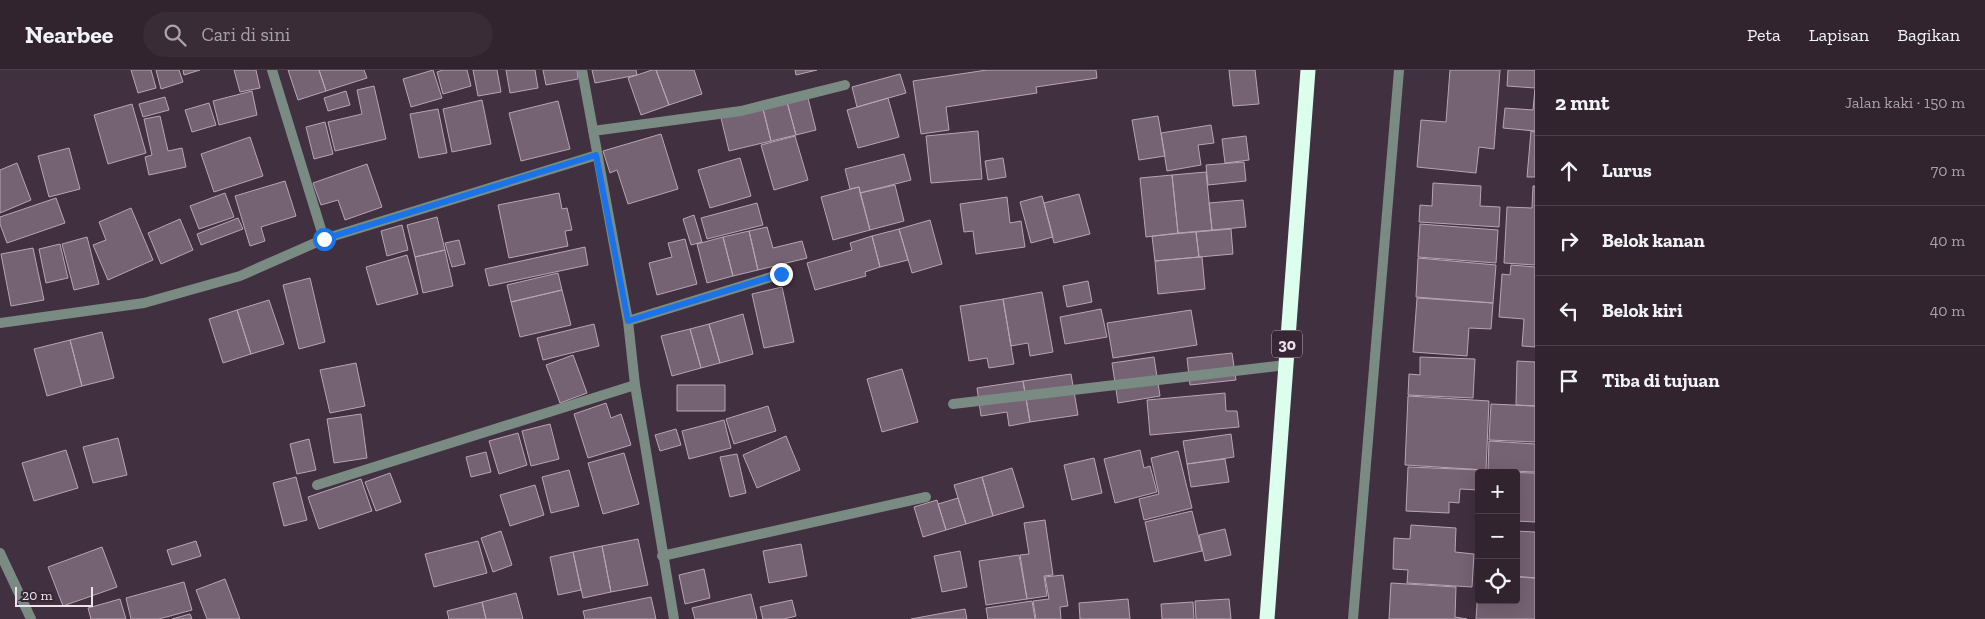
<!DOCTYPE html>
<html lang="id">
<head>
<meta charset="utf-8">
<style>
  :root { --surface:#31242f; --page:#392c37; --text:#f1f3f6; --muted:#a8a4aa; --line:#4c414b }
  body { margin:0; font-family:"Zilla Slab",serif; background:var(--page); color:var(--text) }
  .controls { position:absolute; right:15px; bottom:15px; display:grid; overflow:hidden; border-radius:5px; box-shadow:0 5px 20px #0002 }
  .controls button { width:45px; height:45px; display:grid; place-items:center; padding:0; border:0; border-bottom:1px solid var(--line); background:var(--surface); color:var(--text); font:25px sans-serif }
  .scale { position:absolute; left:15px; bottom:12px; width:78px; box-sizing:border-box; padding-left:5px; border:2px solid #eee3ec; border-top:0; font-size:14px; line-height:18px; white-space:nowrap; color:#eee3ec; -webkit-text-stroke:4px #372634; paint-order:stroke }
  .stop { position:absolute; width:15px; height:15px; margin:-11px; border:4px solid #1a73e8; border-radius:50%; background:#fff }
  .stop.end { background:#1a73e8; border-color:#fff; box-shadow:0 1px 5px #0008 }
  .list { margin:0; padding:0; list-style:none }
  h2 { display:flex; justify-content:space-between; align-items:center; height:65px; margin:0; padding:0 20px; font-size:21px }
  h2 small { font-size:16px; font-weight:400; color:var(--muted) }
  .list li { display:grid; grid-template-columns:32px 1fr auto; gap:15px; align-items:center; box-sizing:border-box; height:70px; padding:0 20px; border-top:1px solid var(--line) }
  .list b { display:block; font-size:19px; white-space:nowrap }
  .list em { font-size:16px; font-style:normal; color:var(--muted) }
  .icon { flex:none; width:28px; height:28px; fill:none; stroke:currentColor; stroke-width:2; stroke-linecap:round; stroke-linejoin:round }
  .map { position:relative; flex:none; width:1535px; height:549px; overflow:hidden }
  header { display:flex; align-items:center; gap:30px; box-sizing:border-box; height:70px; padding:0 25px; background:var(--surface); border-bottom:1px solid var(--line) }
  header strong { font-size:24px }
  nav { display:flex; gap:28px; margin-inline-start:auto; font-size:18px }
  .search { width:350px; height:45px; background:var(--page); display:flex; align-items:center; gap:12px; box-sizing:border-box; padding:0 18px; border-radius:28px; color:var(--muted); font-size:19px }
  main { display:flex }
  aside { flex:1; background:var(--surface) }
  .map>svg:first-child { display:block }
</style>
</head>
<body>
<header>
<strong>Nearbee</strong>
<div class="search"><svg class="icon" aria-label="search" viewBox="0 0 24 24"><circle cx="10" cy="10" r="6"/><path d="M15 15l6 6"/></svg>Cari di sini</div>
<nav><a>Peta</a><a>Lapisan</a><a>Bagikan</a></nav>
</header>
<main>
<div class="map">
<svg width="1535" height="549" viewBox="0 0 1535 549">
  <rect width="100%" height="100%" fill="#41303f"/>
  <path fill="#756272" stroke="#b9a4b6" d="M131 0H151L156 18 138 23Z
    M156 0H179L183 12 161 19Z
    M183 0H200L184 5Z
    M234 0H256L260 18 240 22Z
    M288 0H319L326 21 298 30Z
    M319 0H364L367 8 326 21Z
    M433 0 442 28 411 37 403 9Z
    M443 0H467L471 16 443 24 437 2Z
    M473 0H497L501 22 478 26Z
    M506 0H535L538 18 510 23Z
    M543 0H577L578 9 546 15Z
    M592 0H636L637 5 595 13Z
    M652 0H656L669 35 641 45 628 8Z
    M656 0H694L702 24 669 35Z
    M795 0H817L796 5Z
    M987 0H1096L1097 8 1036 17 1037 23 946 37 949 60 921 64 913 11Z
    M1229 0H1255L1259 34 1233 36Z
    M1450 0H1500L1494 79 1479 77 1476 103 1417 97 1421 50 1446 52Z
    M1508 0H1535V18L1507 16Z
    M900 4 906 23 857 37 852 17Z
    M374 16 386 69 335 81 328 52 362 44 357 20Z
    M1535 19V61L1503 58 1505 38 1533 40Z
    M252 21 257 45 219 55 213 31Z
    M346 21 350 35 328 41 324 28Z
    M165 27 169 40 143 47 139 34Z
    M808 28 816 60 796 65 787 32Z
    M888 28 899 67 858 78 847 40Z
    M482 30 491 74 452 82 443 39Z
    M558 31 570 79 521 91 509 43Z
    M787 32 796 65 771 71 763 39Z
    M209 33 216 55 192 62 185 40Z
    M132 34 146 83 108 94 94 45Z
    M438 39 447 83 419 88 410 44Z
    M763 39 771 71 729 81 721 48Z
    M160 46 168 81 182 78 186 97 149 105 145 87 152 85 144 49Z
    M1158 46 1165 86 1139 90 1132 50Z
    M325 52 333 84 314 89 306 57Z
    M1211 55 1214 73 1198 75 1201 95 1167 101 1161 63Z
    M978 61 982 109 931 113 926 66Z
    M1531 61 1535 62V107H1527Z
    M661 64 678 119 628 134 617 100 610 103 603 81Z
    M795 66 808 110 774 120 761 75Z
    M1246 66 1249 90 1225 93 1222 69Z
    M250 67 263 106 214 122 201 84Z
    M69 78 80 119 49 127 38 86Z
    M904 84 911 110 860 123 859 117 850 119 845 99Z
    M740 88 751 126 710 138 698 100Z
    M1003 88 1006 107 988 110 985 91Z
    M1244 92 1246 111 1208 115 1206 95Z
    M17 93 31 130 0 143V100Z
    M367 94 382 137 345 150 338 130 321 135 313 113Z
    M1206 102 1212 160 1178 163 1172 105Z
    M1172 105 1178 163 1146 167 1140 108Z
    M285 111 296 146 261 157 265 171 250 176 235 126Z
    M1433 113 1481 116 1480 136 1500 137 1499 157 1419 152 1420 135 1432 136Z
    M895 115 904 151 870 160 860 123Z
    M1533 116H1535V195L1504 193 1507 137 1532 138Z
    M859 117 870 160 833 170 821 127Z
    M225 123 234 147 199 159 190 136Z
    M559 123 562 139 567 138 572 160 565 161 568 176 509 188 498 135Z
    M1079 124 1090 164 1054 173 1044 133Z
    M1042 126 1053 167 1031 173 1020 132Z
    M1007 127 1010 153 1021 151 1025 177 976 184 973 161 964 162 960 134Z
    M56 128 65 153 7 173 0 154V147Z
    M1243 130 1246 157 1212 160 1209 133Z
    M757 133 763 155 707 169 701 148Z
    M131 138 153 190 108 210 93 175 106 170 99 152Z
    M694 145 702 172 691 175 683 149Z
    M437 147 445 180 415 187 407 155Z
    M238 148 243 159 201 175 197 164Z
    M180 149 193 180 161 194 148 163Z
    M930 150 942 194 912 203 899 159Z
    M1420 154 1498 160 1496 193 1418 187Z
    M402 155 408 180 387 186 381 161Z
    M767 157 773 178 802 171 807 188 758 200 749 161Z
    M899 159 908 190 880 197 872 166Z
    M1231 159 1233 184 1199 187 1196 162Z
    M749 161 758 200 733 206 723 167Z
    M1196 162 1199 187 1155 191 1152 166Z
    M872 166 880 197 865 202 866 206 815 220 807 193 852 180 850 173Z
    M87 167 99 214 74 220 62 174Z
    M723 167 733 206 707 213 697 174Z
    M685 169 697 214 657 225 649 193 672 187 668 173Z
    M459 170 465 194 452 197 445 173Z
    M60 174 68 208 46 213 39 179Z
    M585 177 588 195 489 216 485 199Z
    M33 178 44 230 11 236 1 184Z
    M445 180 453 216 423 223 415 187Z
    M407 185 418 224 377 235 366 197Z
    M1199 187H1202L1205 219 1158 224 1155 191Z
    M1418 188 1496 195 1493 233 1416 227Z
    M1511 195 1535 197V277L1522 276 1524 249 1499 247 1502 204 1510 205Z
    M558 203 562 220 511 232 507 215Z
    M310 208 325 272 299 279 283 215Z
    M1088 211 1092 232 1067 237 1063 216Z
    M782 217 794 272 764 278 752 224Z
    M562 220 571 255 520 267 511 232Z
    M1042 222 1053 282 1030 286 1028 273 1011 276 1003 229Z
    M1417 228 1493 233 1491 259 1469 258 1467 286 1413 282Z
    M1003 229 1014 294 989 298 987 288 969 291 960 236Z
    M269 230 284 274 251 284 237 240Z
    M1101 239 1107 267 1065 274 1060 247Z
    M237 240 251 284 223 293 209 249Z
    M1191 240 1197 275 1113 288 1107 253Z
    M743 244 753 284 720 293 709 254Z
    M594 254 599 276 543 290 537 268Z
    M709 254 720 293 701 298 690 259Z
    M690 259 701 298 672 306 661 266Z
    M102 262 114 308 82 316 70 270Z
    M70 270 82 316 47 326 34 279Z
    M1232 283 1236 310 1190 315 1187 288Z
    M573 285 587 323 560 333 546 295Z
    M1154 287 1160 326 1118 333 1112 293Z
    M1420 287 1475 289 1473 328 1408 325 1409 304 1420 305Z
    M1517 291 1535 292V336L1516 335Z
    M356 293 365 336 330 343 320 300Z
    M902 299 918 352 882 362 867 309Z
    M1071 304 1078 345 1030 352 1023 311Z
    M1023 311 1030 352 1009 356 1007 342 981 346 977 318Z
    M677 315H725V341H677Z
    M1225 323 1226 341H1237L1239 357 1150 365 1147 330Z
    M1408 326 1489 331 1486 400 1405 395Z
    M606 333 611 348 621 344 631 375 588 388 574 344Z
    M1491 334 1535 336V372L1489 370Z
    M768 336 776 361 734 374 726 349Z
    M361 344 367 388 334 393 327 349Z
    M724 350 731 378 689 389 682 361Z
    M550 354 559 389 531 396 522 361Z
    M676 359 681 375 660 381 655 365Z
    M518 363 527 395 499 404 489 371Z
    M1231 364 1234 387 1187 394 1183 371Z
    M786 366 800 400 757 418 743 385Z
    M118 368 127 405 93 413 83 377Z
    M309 369 316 400 297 404 290 374Z
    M1489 371 1535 374V402L1488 400Z
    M66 380 78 418 34 431 22 393Z
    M1140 380 1144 398 1150 396 1157 422 1115 433 1104 389Z
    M1178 381 1192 438 1144 450 1139 429 1159 424 1151 388Z
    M486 382 491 402 471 407 466 387Z
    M624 383 639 434 603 444 588 393Z
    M737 384 746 423 730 427 720 387Z
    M1094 388 1102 423 1072 430 1064 395Z
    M1225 389 1229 412 1191 417 1187 394Z
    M1408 397 1481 400V403H1479V420L1460 419 1459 433 1449 432V443L1406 441Z
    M1012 398 1024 437 993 446 982 407Z
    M569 400 579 436 551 443 542 407Z
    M1498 402 1535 403V452L1516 451V403Z
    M390 403 401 432 376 441 365 412Z
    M296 407 307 450 284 456 273 413Z
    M982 407 993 446 966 454 954 415Z
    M361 409 372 441 319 459 308 427Z
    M535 415 544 445 510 456 500 425Z
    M958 428 966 454 946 460 938 434Z
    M937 430 946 460 923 467 914 437Z
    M1192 441 1202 481 1154 492 1145 452Z
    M1045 450 1053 505 1044 506 1047 526 1027 529 1020 485 1029 484 1024 453Z
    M1411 455 1456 458 1455 482 1474 484 1472 517 1407 513 1408 500 1393 499 1394 468 1410 469Z
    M1225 459 1231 485 1205 491 1199 465Z
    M501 461 512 495 493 502 481 468Z
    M1516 461 1535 462V508L1516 506Z
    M638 469 648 515 611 522 602 476Z
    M196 471 201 486 172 495 167 480Z
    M478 471 487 503 434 517 425 484Z
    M801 474 807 506 769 513 763 481Z
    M602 476 611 522 583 528 573 482Z
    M102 477 117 517 63 536 48 497Z
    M960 481 967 517 942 522 934 486Z
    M573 482 581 520 558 525 550 487Z
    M1019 485 1027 529 986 535 979 491Z
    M704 499 710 528 685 534 679 505Z
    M1063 505 1068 536 1060 537 1061 549H1036L1033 531 1049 529 1045 507Z
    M1479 505V530H1516V507L1535 508V549H1476Z
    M225 509 240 549H207L196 520Z
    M184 512 192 540 159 549H131L126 528Z
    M1391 513 1456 517 1455 547 1467 549H1389Z
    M516 523 523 549H486L482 532Z
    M751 524 757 549H695L692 538Z
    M651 527 656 549H585L583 541Z
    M120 529 126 549H91L88 538Z
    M1128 529 1130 549H1080L1079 533Z
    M1229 529 1231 549H1196L1195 531Z
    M792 530 796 546 784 549H763L760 537Z
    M1032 531 1035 549H988L986 538Z
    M482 532 486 549H449L447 541Z
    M1193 532 1194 549H1162L1161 534Z
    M965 539 967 549H911Z
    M190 544 192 549H172Z"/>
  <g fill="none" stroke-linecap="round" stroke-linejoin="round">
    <path stroke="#798b82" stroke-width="10" d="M272 0 324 169
      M582 0 628 251 635 315 674 549
      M593 61 741 41 845 15
      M628 251 781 204
      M0 253 144 233 240 206 324 169 597 85
      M953 334 1286 295
      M317 415 635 315
      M0 483 31 549
      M662 486 926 427
      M1353 549 1399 0"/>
    <path stroke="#dbfeed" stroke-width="15" d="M1267 549 1308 0"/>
  </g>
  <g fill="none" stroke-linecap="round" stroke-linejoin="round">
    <path stroke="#1a73e8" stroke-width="6" d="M324 169 596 85 628 251 781 204"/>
  </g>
  <g text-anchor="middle" stroke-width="5" stroke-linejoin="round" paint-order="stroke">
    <rect fill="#372634" stroke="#b7aab5" stroke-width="1" x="1272" y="260.5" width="30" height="27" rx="4"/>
    <g font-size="16" font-weight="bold" fill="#eee3ec">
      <text x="1287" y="280">30</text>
    </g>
  </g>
</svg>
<div class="controls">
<button>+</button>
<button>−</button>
<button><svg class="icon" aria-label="locate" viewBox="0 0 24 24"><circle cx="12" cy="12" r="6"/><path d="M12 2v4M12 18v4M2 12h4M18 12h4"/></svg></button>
</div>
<div class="scale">20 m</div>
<div class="stop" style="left:324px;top:169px"></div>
<div class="stop end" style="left:781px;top:204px"></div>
</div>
<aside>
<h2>2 mnt<small>Jalan kaki · 150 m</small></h2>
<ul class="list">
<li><svg class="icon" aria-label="ahead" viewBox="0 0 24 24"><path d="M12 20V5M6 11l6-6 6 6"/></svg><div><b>Lurus</b></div><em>70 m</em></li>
<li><svg class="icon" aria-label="right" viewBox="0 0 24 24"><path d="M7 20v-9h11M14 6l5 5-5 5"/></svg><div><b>Belok kanan</b></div><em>40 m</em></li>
<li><svg class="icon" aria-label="left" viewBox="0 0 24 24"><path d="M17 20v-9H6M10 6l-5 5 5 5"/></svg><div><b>Belok kiri</b></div><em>40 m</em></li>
<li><svg class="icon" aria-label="arrive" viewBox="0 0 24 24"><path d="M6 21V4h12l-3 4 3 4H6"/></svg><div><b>Tiba di tujuan</b></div></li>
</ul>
</aside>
</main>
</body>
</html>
